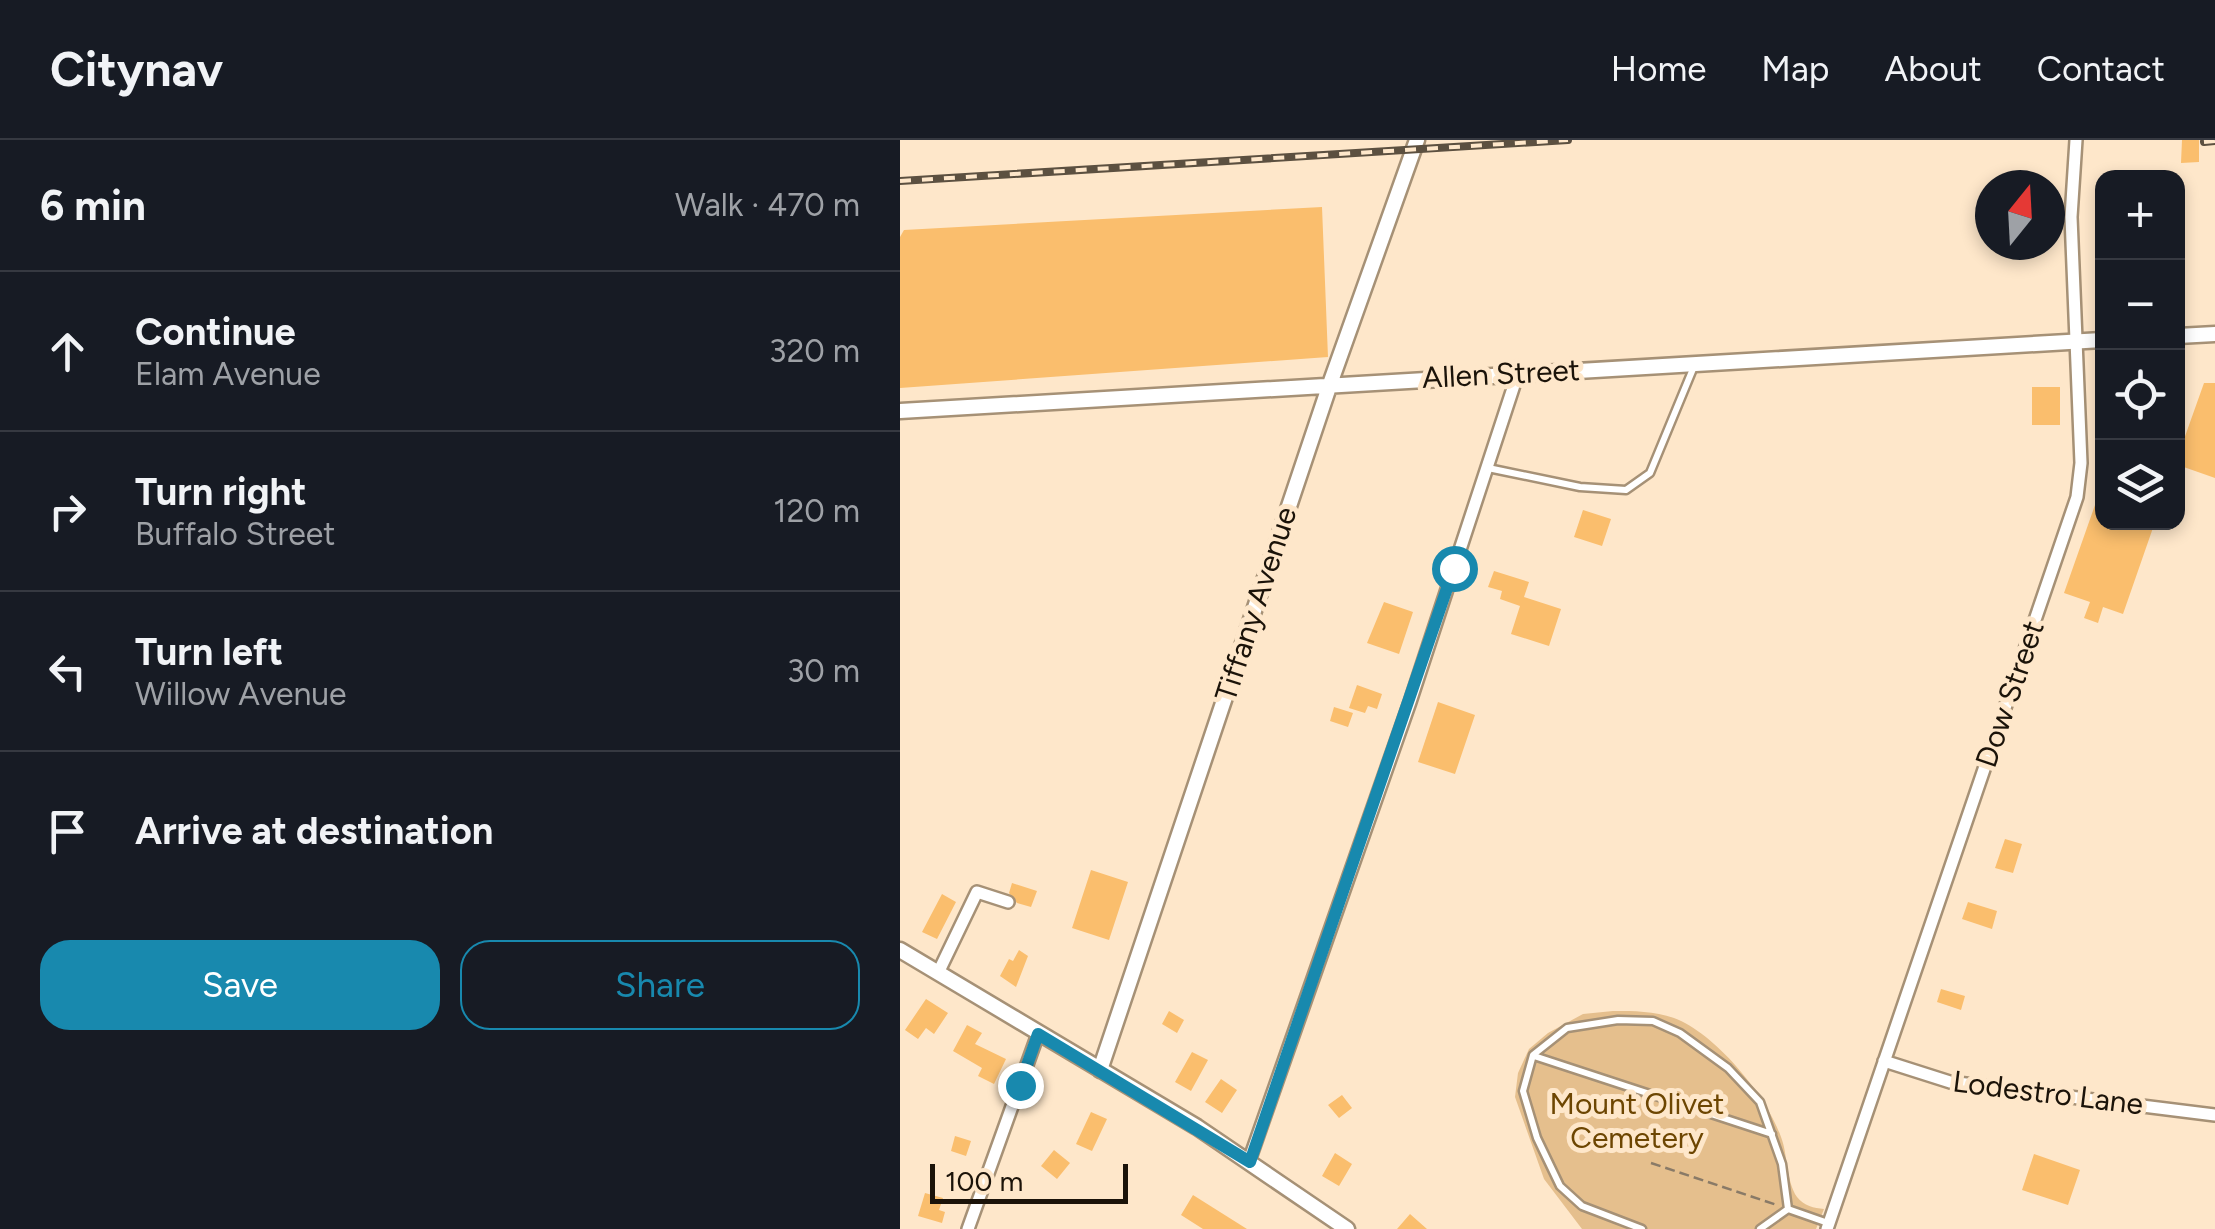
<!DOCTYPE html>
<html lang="en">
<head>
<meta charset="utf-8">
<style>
  :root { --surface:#171b24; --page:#242831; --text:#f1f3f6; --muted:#9ea1a6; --line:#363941; --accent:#1889ae }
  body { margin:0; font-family:Figtree,sans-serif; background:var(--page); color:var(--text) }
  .controls { position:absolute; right:30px; top:30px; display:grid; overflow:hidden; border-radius:20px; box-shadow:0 5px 15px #0003 }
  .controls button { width:90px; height:90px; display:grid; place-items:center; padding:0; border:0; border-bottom:2px solid var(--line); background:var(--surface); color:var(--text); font:50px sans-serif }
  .compass { position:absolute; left:1075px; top:30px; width:90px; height:90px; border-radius:50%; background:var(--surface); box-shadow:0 5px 15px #0003; rotate:18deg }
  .scale { position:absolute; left:30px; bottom:25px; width:198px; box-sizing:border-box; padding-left:10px; border:5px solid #1b1309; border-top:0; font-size:28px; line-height:35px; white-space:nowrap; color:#1b1309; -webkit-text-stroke:8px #fee7ca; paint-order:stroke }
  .stop { position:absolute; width:30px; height:30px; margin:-22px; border:8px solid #1889ae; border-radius:50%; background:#fff }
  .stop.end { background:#1889ae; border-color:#fff; box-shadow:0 2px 10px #0008 }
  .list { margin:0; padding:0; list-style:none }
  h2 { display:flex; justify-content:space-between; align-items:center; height:130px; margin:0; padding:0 40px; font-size:42px }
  h2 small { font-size:32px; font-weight:400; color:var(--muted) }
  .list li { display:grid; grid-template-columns:65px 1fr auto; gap:30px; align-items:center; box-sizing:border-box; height:160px; padding:0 40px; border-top:2px solid var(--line) }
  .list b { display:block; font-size:38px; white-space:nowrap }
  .list p { margin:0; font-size:32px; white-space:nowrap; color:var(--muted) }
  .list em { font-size:32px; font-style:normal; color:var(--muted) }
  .actions { display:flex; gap:20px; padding:30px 40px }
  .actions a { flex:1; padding:22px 0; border:2px solid var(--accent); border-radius:30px; text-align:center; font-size:35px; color:var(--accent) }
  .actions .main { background:var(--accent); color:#fff }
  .icon { flex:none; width:55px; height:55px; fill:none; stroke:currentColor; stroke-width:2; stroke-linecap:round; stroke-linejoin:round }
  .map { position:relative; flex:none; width:1315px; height:1089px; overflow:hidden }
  header { display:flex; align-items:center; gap:60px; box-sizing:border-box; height:140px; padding:0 50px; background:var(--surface); border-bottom:2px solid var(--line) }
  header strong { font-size:48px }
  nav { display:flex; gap:55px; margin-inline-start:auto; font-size:35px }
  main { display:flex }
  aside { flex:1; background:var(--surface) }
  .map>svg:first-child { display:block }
</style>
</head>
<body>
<header>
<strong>Citynav</strong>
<nav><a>Home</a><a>Map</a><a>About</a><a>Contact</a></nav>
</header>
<main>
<aside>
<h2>6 min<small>Walk · 470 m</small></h2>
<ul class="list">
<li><svg class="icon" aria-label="ahead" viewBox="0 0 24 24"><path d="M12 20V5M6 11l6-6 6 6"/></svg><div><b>Continue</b><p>Elam Avenue</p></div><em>320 m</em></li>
<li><svg class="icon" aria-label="right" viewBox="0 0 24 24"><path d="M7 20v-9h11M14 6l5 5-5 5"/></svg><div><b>Turn right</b><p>Buffalo Street</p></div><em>120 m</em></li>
<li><svg class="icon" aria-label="left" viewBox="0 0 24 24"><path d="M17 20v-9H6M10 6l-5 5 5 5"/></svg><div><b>Turn left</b><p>Willow Avenue</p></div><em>30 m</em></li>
<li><svg class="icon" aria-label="arrive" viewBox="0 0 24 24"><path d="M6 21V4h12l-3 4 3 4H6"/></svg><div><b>Arrive at destination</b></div></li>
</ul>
<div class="actions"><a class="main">Save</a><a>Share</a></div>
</aside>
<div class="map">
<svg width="1315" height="1089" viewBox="0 0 1315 1089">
  <rect width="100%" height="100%" fill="#fee7ca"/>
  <path fill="#e5bf8d" d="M713 871C734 871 754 871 774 878 815 893 867 956 881 997 888 1015 886 1041 897 1057 904 1066 914 1068 924 1069L916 1089H682L644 1039 615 957 618 933 629 909 648 893 683 874Z"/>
  <path fill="#fabe6d" d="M1282 0H1299V22L1281 23Z
    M422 67 428 217 0 248V97L4 90Z
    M1304 243H1315V338L1278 325V300L1283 302Z
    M1132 247H1160V285H1132Z
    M1201 348 1202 382H1255L1223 474 1203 467 1198 483 1184 478 1190 462 1164 453Z
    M683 370 711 379 702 406 674 397Z
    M594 431 629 442 624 457 661 469 649 506 611 494 620 466 600 459 602 451 588 447Z
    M484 462 513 472 499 514 467 503Z
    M457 545 482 554 477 569 468 566 465 573 449 568Z
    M538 562 575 575 555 634 518 622Z
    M434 567 453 573 448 587 430 581Z
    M1105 699 1122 704 1113 733 1095 728Z
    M191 730 228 742 209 800 172 788Z
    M112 743 137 751 131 767 117 763 109 753Z
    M42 754 56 762 37 799 22 792Z
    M1068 762 1097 771 1092 789 1062 779Z
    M119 810 128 816 116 847 100 836 109 819 113 821Z
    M1041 849 1065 856 1061 870 1037 862Z
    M26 859 48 873 34 894 26 888 18 899 5 890Z
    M269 871 284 880 277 893 262 884Z
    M67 885 82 893 75 904 106 919 94 944 78 936 82 928 53 911Z
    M292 912 308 920 291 951 275 942Z
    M321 939 337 950 322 973 305 962Z
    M442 955 452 968 439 978 428 965Z
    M191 972 207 979 192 1011 176 1004Z
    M55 996 71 1001 66 1016 51 1011Z
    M154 1010 170 1023 157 1039 141 1026Z
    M435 1013 452 1024 439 1046 422 1036Z
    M1134 1014 1180 1030 1168 1065 1122 1050Z
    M25 1053 43 1058 39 1070 45 1072 42 1083 18 1076Z
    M293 1055 347 1089H303L281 1075Z
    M510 1074 527 1089H497Z"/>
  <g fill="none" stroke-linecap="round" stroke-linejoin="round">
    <g stroke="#a69176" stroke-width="11">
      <path id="service" d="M588 328 680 347 726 350 750 333 795 224
        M634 916 872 994
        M888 1069 928 1083
        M742 1089 682 1066 660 1046 637 998 623 951 633 915 667 888 718 880 753 881 780 893 828 928 860 962 882 1024 888 1069
        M860 1089 888 1069"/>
    </g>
    <g stroke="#a69176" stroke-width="16">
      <path id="minor" d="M38 833 77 752 108 762
        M984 921 1050 942 1315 975
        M349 1021 510 562 618 233
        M68 1089 138 894
        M927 1089 1177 357 1181 323 1171 77 1176 0"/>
    </g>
    <g stroke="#a69176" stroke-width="19">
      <path id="tertiary" d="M1278 196 1315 194
        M0 271 1202 200
        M0 810 297 987 447 1089
        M200 930 430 244 517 0"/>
    </g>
    <path stroke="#897a67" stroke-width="2.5" stroke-dasharray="10 5" stroke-linecap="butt" d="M751 1023 877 1065"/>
    <use href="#service" stroke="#fff" stroke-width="6"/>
    <use href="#minor" stroke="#fff" stroke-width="11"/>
    <use href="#tertiary" stroke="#fff" stroke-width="14"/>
    <g stroke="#5c5040" stroke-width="8">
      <path id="rail" d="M1304 2 1315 1
        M0 41 668 0"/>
    </g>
    <use href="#rail" stroke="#fee7ca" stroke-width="4" stroke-dasharray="11" stroke-linecap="butt"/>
  </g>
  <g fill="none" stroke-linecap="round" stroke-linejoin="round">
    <path stroke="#1889ae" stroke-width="12" d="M120 945 138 894 350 1022 554 428"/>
  </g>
  <g text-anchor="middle" stroke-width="10" stroke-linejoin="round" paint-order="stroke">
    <g font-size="30" fill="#1b1309" stroke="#fee7ca">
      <text transform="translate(601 234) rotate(-3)" y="10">Allen Street</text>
      <text transform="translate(356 464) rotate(-72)" y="10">Tiffany Avenue</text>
      <text transform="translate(1110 554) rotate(-71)" y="10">Dow Street</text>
      <text transform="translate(1148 953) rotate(7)" y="10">Lodestro Lane</text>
    </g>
    <g font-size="30" fill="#6d4602" stroke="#fee7ca">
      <text x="737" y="974">Mount Olivet<tspan x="737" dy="34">Cemetery</tspan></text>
    </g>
  </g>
</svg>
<div class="controls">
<button>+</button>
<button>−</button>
<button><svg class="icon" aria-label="locate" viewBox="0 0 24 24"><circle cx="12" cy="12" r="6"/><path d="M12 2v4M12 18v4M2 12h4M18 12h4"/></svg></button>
<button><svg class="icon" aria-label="layers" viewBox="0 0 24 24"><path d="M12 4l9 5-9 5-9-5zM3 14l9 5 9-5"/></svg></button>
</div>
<svg class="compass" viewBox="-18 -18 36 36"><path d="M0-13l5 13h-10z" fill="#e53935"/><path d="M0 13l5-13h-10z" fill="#9ea1a6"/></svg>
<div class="scale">100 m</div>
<div class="stop" style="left:554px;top:428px"></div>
<div class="stop end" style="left:120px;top:945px"></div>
</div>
</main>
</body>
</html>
